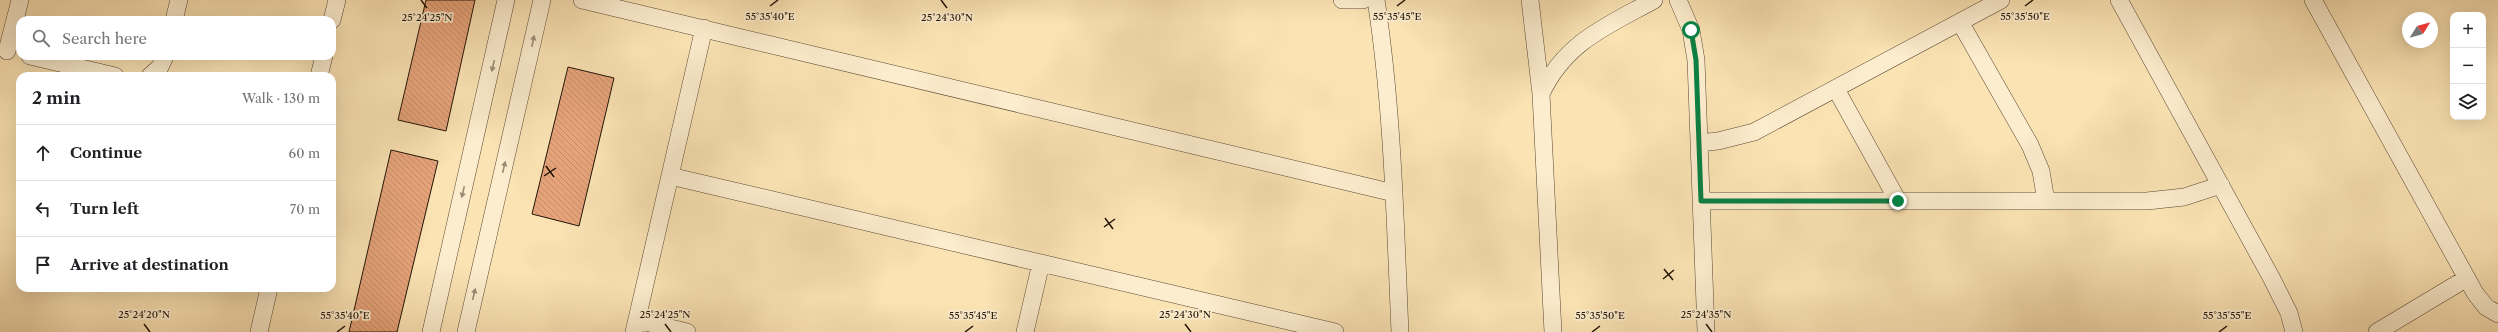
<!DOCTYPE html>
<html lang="en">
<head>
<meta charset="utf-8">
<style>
  :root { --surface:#fff; --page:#f2f2f2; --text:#202124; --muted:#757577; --line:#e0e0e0 }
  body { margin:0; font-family:"Libre Caslon Text",serif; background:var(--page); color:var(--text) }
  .controls { position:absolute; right:12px; top:12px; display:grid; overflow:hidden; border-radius:8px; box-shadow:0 4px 16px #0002 }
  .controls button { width:36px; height:36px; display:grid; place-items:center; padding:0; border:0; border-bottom:1px solid var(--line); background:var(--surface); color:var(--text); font:20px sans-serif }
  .compass { position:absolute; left:2402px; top:12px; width:36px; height:36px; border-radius:50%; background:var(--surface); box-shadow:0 4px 16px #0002; rotate:53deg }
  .stop { position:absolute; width:12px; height:12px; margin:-9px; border:3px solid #0b8043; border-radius:50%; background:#fff }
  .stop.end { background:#0b8043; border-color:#fff; box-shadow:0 1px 4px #0008 }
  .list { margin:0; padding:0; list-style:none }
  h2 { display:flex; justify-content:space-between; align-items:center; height:52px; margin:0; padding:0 16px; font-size:17px }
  h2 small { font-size:13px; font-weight:400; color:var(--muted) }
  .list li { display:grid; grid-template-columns:26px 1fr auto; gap:12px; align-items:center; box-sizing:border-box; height:56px; padding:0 16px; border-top:1px solid var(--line) }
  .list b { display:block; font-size:15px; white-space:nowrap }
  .list em { font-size:13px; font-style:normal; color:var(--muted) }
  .icon { flex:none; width:22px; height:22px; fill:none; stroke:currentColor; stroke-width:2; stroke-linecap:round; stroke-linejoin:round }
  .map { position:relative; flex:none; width:2498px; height:332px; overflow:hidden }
  .search { position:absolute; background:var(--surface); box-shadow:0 4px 16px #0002; left:16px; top:16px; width:320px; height:44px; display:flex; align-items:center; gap:10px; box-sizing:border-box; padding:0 14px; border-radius:12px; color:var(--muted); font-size:15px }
  .panel { position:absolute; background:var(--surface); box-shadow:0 4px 16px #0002; left:16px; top:72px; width:320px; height:220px; border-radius:12px }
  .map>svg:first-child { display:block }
</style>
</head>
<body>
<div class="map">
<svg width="2498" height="332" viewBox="0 0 2498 332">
  <defs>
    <pattern id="building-back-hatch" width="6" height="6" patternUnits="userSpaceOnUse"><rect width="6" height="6" fill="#e7a47b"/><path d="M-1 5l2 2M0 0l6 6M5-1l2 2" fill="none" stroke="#c68c69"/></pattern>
  </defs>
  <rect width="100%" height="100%" fill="#fbe3b4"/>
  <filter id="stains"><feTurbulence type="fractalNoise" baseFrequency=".005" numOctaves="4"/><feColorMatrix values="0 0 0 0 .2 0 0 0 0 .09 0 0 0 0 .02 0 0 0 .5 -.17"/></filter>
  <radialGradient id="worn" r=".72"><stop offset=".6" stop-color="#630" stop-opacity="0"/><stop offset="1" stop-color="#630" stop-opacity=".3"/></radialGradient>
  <path fill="url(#building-back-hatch)" stroke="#211306" d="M426 0H475L446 131 398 120Z
    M568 67 614 78 579 226 532 214Z
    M391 150 438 161 397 332H349Z"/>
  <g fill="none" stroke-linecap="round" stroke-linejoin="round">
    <g stroke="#584732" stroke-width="18">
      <path id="minor" d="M582 0 1394 193
        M1342 0H1363
        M1376 0C1393 110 1395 221 1400 332
        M1530 0 1541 94 1553 332
        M1678 0 1691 30 1696 60 1706 332
        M2119 0 2272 279 2289 313 2294 332
        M2313 0 2475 293 2486 307 2498 314
        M174 20 179 0
        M332 20 337 0
        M1960 22 2030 145 2041 171 2046 201
        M7 51 20 0
        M30 56 115 76
        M150 76 160 67 165 56
        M319 76 324 56
        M1836 89 1898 201
        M1541 94C1565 42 1607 26 1654 0
        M1699 143 1718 141 1754 132 2001 0
        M670 176 1335 332
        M1701 201H2147L2184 197 2221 185
        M637 320 687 332
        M259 332 269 288
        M431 332 506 0
        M466 332 542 0
        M634 332 704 28
        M1025 332 1041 263
        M2377 332 2467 278"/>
    </g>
    <use href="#minor" stroke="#fcedce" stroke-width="17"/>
  </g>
  <defs><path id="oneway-solid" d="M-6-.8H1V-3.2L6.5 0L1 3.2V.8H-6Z"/></defs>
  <g fill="#998b74">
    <use href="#oneway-solid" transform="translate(533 41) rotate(-78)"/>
    <use href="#oneway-solid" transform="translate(493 66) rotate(103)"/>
    <use href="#oneway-solid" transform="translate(504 167) rotate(-77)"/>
    <use href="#oneway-solid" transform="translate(463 192) rotate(103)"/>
    <use href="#oneway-solid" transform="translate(474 294) rotate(-77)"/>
  </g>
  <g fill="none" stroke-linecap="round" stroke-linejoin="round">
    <path stroke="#0b8043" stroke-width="5" d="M1691 30 1696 60 1701 201H1898"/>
  </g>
  <path fill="none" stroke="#211306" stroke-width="1.5" d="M421 0 427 8M941 0 947 8M770 6 778 0M1397 6 1405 0M2025 6 2033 0M546 166 554 177M544 176 556 168M1105 218 1113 229M1104 227 1115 219M1664 269 1673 280M1663 279 1674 270M144 324 150 332M665 324 671 332M1185 324 1191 332M1706 324 1712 332M337 332 345 326M965 332 973 326M1592 332 1600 326M2219 332 2227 326"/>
  <g font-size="10" text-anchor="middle" fill="#211306" stroke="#fcedce" stroke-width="3.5" stroke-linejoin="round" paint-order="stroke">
    <text x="1397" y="20">55°35'45"E</text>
    <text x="770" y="20">55°35'40"E</text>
    <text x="2025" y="20">55°35'50"E</text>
    <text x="427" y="21">25°24'25"N</text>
    <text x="947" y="21">25°24'30"N</text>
    <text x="144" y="318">25°24'20"N</text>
    <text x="665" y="318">25°24'25"N</text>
    <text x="1185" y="318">25°24'30"N</text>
    <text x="1706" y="318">25°24'35"N</text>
    <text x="345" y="319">55°35'40"E</text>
    <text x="973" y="319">55°35'45"E</text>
    <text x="1600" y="319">55°35'50"E</text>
    <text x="2227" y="319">55°35'55"E</text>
  </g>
  <rect width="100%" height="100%" filter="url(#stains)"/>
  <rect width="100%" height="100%" fill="url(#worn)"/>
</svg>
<div class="controls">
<button>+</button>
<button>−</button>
<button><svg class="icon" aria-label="layers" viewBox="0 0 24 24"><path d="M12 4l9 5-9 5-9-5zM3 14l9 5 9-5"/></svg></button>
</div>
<svg class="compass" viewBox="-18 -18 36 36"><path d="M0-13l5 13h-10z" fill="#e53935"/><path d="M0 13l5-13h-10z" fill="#757577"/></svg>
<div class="stop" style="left:1691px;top:30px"></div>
<div class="stop end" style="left:1898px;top:201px"></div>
<div class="search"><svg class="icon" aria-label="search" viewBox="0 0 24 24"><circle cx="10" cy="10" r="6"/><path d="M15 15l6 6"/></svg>Search here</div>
<section class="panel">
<h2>2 min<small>Walk · 130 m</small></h2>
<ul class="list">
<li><svg class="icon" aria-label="ahead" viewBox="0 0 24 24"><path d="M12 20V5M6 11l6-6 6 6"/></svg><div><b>Continue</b></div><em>60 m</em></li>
<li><svg class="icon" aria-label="left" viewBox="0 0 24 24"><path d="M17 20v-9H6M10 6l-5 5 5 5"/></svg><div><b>Turn left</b></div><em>70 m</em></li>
<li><svg class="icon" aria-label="arrive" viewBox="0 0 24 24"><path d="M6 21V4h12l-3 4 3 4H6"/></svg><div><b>Arrive at destination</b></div></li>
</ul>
</section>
</div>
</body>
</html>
